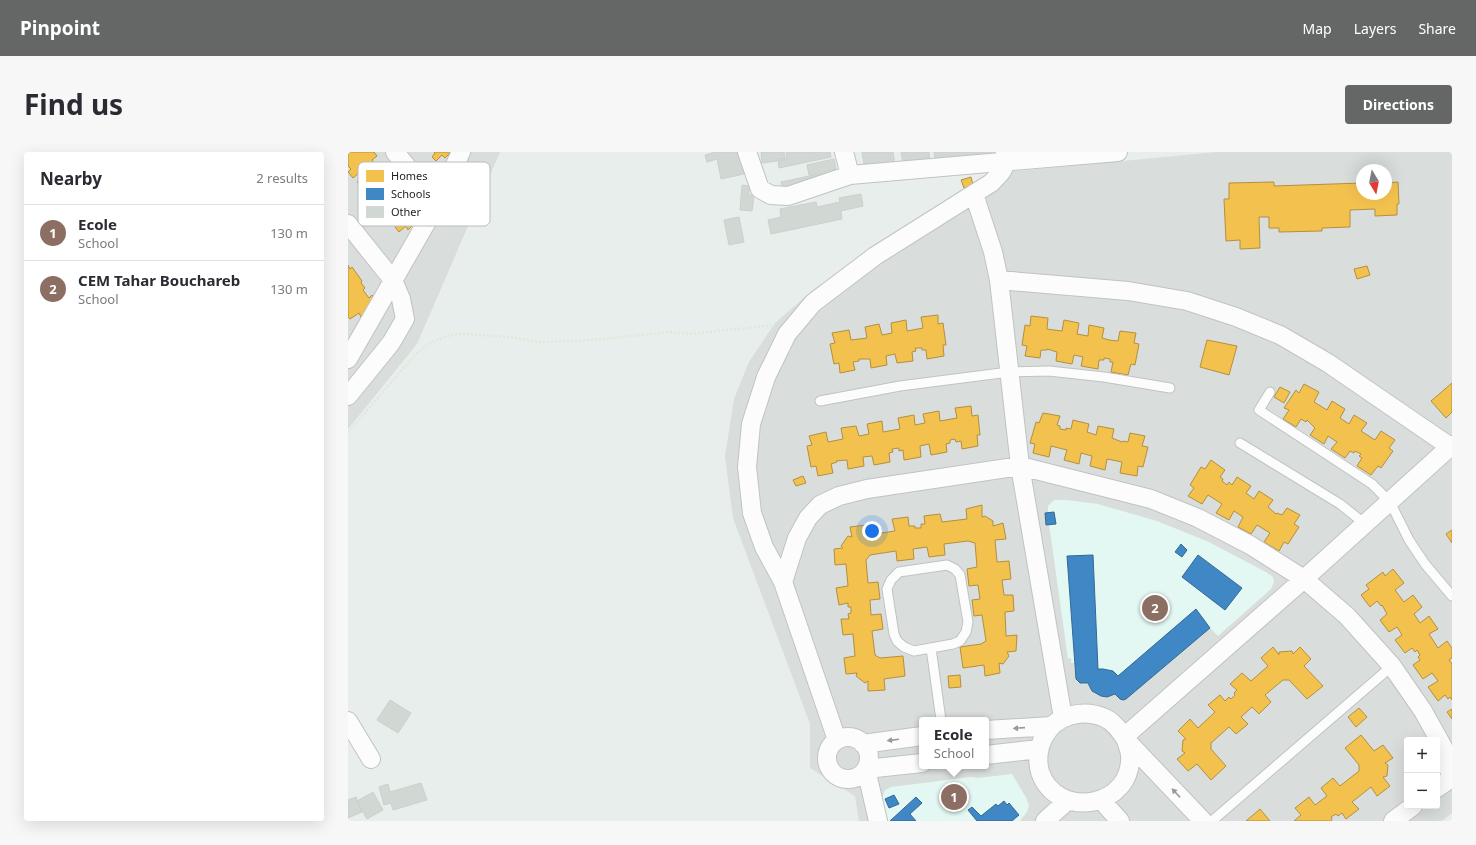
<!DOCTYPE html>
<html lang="en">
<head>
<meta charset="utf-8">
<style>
  :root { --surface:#fff; --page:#f7f7f7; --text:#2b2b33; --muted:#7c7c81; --line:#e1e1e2; --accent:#656766 }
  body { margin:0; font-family:"Noto Sans",sans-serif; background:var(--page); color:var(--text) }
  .controls { position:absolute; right:12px; bottom:12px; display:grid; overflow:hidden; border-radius:4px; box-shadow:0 4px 16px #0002 }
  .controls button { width:36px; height:36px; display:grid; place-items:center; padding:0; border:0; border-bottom:1px solid var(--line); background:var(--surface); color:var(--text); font:20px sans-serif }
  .compass { position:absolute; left:1008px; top:12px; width:36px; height:36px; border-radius:50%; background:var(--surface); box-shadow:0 4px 16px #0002; rotate:170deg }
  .you { position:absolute; left:524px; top:379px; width:14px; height:14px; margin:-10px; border:3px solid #fff; border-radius:50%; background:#1a73e8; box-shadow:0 0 0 6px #1a73e833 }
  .badge { display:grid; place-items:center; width:26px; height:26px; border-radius:50%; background:var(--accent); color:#fff; font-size:13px; font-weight:700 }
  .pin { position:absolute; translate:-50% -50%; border:2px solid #fff; box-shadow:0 1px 4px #0006 }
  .popup { position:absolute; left:571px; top:565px; width:70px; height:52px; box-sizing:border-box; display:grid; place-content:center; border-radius:4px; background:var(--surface); filter:drop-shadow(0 1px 3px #0005); font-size:13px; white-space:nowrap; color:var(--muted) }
  .popup b { font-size:15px; color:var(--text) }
  .popup::after { content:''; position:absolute; left:50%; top:100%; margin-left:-8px; border:8px solid transparent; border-top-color:var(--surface) }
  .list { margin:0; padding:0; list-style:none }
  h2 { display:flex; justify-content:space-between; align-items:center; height:52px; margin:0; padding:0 16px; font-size:17px }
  h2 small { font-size:13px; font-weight:400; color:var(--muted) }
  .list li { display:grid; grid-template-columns:26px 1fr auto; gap:12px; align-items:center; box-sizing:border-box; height:56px; padding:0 16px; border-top:1px solid var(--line) }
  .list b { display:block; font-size:15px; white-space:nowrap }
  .list p { margin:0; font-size:13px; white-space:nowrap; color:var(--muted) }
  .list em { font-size:13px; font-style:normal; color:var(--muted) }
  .map { position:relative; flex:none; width:1104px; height:669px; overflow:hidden; border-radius:4px }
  header { display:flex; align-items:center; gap:24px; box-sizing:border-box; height:56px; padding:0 20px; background:var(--accent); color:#fff }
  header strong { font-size:19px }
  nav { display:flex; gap:22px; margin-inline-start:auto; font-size:14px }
  .intro { display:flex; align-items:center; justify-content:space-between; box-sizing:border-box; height:96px; padding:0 24px }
  h1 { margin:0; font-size:28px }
  .button { padding:10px 18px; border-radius:4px; background:var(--accent); color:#fff; font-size:14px; font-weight:700 }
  main { display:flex; gap:24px; padding:0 24px }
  aside { flex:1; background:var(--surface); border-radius:4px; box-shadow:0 4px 16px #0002 }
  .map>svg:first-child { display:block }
</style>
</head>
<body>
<header>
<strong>Pinpoint</strong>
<nav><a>Map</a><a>Layers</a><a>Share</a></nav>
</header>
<div class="intro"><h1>Find us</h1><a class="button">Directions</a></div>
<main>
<aside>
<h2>Nearby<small>2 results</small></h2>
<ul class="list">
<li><span class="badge" style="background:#8d6e63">1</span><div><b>Ecole</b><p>School</p></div><em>130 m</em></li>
<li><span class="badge" style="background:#8d6e63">2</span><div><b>CEM Tahar Bouchareb</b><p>School</p></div><em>130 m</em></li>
</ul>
</aside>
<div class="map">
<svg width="1104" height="669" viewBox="0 0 1104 669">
  <rect width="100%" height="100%" fill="#e8eeeb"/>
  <path fill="#d9dddb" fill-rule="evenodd" d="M0 0H152L69 192 0 277Z
    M869 0H1104V661L1094 669H511L507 644 462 616V572L385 366 377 304 386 247 401 210 427 171 466 137 640 22ZM1014 18H1038V42H1014ZM574 568H638V614H574ZM1059 588H1089V654H1059Z"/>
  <path fill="#e3f7f3" d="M706 348H719L750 352 809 369 861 390 918 420 925 425 926 430 923 437 870 484 862 476 778 547H772L767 542 759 545 753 544 744 539 740 531 736 532 729 530 728 527 726 511H723V506L720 507 700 365V354Z
    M664 622 679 647 681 654 679 660 672 669H537L533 649 537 638 543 635 623 625 630 626Z"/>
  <path fill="#f2c14e" stroke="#b39040" d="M0 0H26L29 4 24 8 30 15 35 10 50 29 43 35 49 44 54 40 58 43 60 41 75 59 70 65 71 67 60 78 58 74 51 80 47 75 50 72 45 65 43 67 38 62 36 63 25 49 27 48 23 43 24 41 18 34 15 37 9 30 16 25 12 20 5 26 0 20 3 17 0 14Z
    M86 0H103L97 6 94 3 88 9 84 5 87 1Z
    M623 25 625 33 616 36 613 28Z
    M926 30V34L1014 31V42H1038V31L1050 30 1051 52H1049V63L1027 64V57L1002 58V75L974 76V79L931 80V76H921V65H911L912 96 892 97V88L878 89 876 47H881V31Z
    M0 113 2 117 4 115 14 129 13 131 17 136 15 138 21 146 24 143 27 148 24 157 13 165 11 161 2 167 0 165Z
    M1019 114 1022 123 1009 127 1006 117Z
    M590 163V172L595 171 598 193H595L596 204 579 207 578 198H574V196H567L568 199 564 200 565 209 549 211 547 202 538 204 539 213 523 216 522 207H511V209L505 210 507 218 492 221 491 211 486 212 482 192 487 191 484 181 501 178 503 188 519 186 517 175 531 172 534 183 544 181 543 171 558 168 559 179 575 176 573 165Z
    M683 164 700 166 699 177 706 178 714 179 716 168 731 171 729 182 740 184 741 173 756 176 754 186 761 188 770 189 772 179 788 181 786 191 791 192 787 213 783 212 780 223 763 220 765 210H762V207L756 206V208H751L750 217 733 214 735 205 726 203 724 212 708 209 709 200 699 197V198H693L692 206 677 204 679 194 674 193 677 173 682 174Z
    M859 188 889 194 881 223 852 215Z
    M1104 231V260L1098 266 1083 249Z
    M956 232 971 240 966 250 979 258 984 249 997 257 992 266 1001 272 1006 263 1019 271 1013 279 1027 288 1033 279 1047 288 1041 296 1045 299 1033 316 1030 314 1023 323 1009 314 1014 306 1011 304 1013 302 1007 299 1006 301 1002 299 997 306 983 297 989 290 980 284 976 292 962 283 967 276 959 268 958 270 953 267 948 275 935 267 941 258 936 256 948 238 951 241Z
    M932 235 942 240 936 251 926 245Z
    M623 254 624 264 630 263 632 283H629L630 294 614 297 613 289 608 290 607 287 602 288V291L598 292 599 300 583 303 581 292 572 294 573 305 556 308 555 298 551 299V296L544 297 545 300 541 301 542 310 526 313 524 304 515 305 516 314 500 317 499 308 488 309 489 310 483 312 485 321 470 324 468 314 463 315 459 294 464 293 461 284 478 280 480 290 495 287 493 276 508 274 511 284 521 282 519 272 534 269 535 280 552 277 550 266 566 263 567 273 577 271 575 262 591 259 592 269 609 266 607 256Z
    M695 261 712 264 709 273 712 274V277L718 278V276L723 277 725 268 741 272 739 280 748 283 750 274 766 277 764 286 774 290 775 289 780 290 782 281 797 284 794 294 800 295 795 315 790 314 789 324 772 321 774 310 759 307 757 318 742 314 744 304 733 301 731 312 716 308 719 298 703 294 701 305 685 301 687 292 682 291 688 270 691 271Z
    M863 308 877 318 872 325 875 327 874 329 879 333 881 330 884 333 889 325 903 334 898 341 906 347 911 339 925 348 920 355 928 362 929 361 934 363 939 356 952 363 946 372 951 375 940 392 936 390 931 399 916 390 922 381 909 373 903 382 890 375 895 365 886 359 881 368 868 361 874 352 860 343 854 352 840 344 846 336 842 333 853 315 857 317Z
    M455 324 458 331 448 334 445 328Z
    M634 353V365L637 364 645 369V374L655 371 658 387 647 388 649 410 661 409 663 427 654 428 656 443H665L666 459 657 460 658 484 669 483 668 499 659 500 661 504 655 512 651 511 652 521 637 524 636 513 615 516 612 495 633 492 638 489 634 463 626 464 624 448 632 447 630 433 621 434 619 417 629 415 627 391 620 389 596 392 597 403 581 405 579 395 565 397 566 407 549 409 548 399 522 403 518 408 520 431 530 430 532 447 522 448 523 463 533 462 535 477 524 479 527 503 532 506 555 504 557 524 536 527 537 538 520 539V529L517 531 508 524 509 521 498 522 496 506 507 504 505 482 495 483 493 467H501L500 462 503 461V455H500V451L491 453 488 436 500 434 498 412 487 413 486 397 495 396 493 394 500 384 504 385 502 375 518 373 520 383 547 379 544 367 560 365 561 374H567V376H573V372H577L576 364 592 362 594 370 619 367 618 357Z
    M1104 378V391L1098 382Z
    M1045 417 1056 431 1047 438 1056 450 1065 443 1074 455 1066 462 1072 471 1081 464 1090 477 1081 482 1090 496 1099 489 1104 496V506L1101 508 1104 512V548L1102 545 1100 547 1097 543 1090 549 1080 535 1090 529 1084 521 1075 527 1065 513 1072 508 1070 505 1072 503 1069 498 1067 500 1064 496 1057 501 1047 488 1054 483 1049 475 1041 480 1032 468 1039 462 1034 453 1033 454 1029 449 1022 455 1013 443 1021 437 1018 433 1035 420 1037 424Z
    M925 495 931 503V500L944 499 945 502 952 495 963 507 956 514 975 534 959 547 941 528H935L917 543 923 550 911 562 904 555 893 565 900 572 888 582 881 575 863 591V597L878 614 863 628 849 612 840 619 829 607 837 601 834 599 835 588 838 587 830 579 842 567 850 576 867 560 860 553 872 543 877 549 881 545 883 547 887 543 886 541 889 538 882 532 894 521 903 529 920 514 913 506Z
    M612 523 613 535 601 536 600 524Z
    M1011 556 1019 565 1008 575 1000 565Z
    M1104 557V567L1099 560Z
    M1013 583 1026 599 1035 593 1045 606 1037 611 1040 613 1039 624 1035 625 1042 634 1029 644 1023 635 1004 650 1011 657 998 667 994 661 990 664 988 662 983 665 984 667 983 669H946L953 663 947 656 961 645 967 653 979 644 973 636 985 626 992 634 1011 619V613L997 596Z
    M912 657 922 669H898Z"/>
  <path fill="#3f88c5" stroke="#356893" d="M706 360 708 372 698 373 697 361Z
    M833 392 839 398 834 405 827 400Z
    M745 403 750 517H755L765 519 770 524 848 457 862 476 778 547 775 548 772 547 767 542 759 545 753 544 744 539 740 531H732L728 527 719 404Z
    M850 403 894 436 877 458 834 425Z
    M546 643 551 652 541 656 537 647Z
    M568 645 574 651 562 662 568 669H542Z
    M656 649 659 653 661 651 671 663 664 669H629L620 658 624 655 633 664 648 652 650 654Z"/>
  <path fill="#d1d7d3" stroke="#c9d1cc" d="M367 0H391L396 22 373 27 369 7 359 10 357 3Z
    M413 0H436L437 8 414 11Z
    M438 0H482L483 5 431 16 430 7 439 6Z
    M514 0H545L547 14 517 18Z
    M553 0H581L582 12 555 11Z
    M586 0H650V4L588 11Z
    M486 7 488 17 461 23 459 13Z
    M490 18 435 37 433 30Z
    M394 33 401 34V43H406L404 59 392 58Z
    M513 42 515 54 493 59 494 67 423 82 420 68 433 65 432 57 468 50 469 55 492 50 491 46Z
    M391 65 396 90 381 93 376 68Z
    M42 548 63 561 50 581 29 568Z
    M73 631 79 648 45 658 43 651 36 653 31 635 40 632 42 640Z
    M25 640 35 658 19 667 9 649Z
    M8 645 14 660 0 666V648Z"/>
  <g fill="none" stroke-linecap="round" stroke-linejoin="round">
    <g stroke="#c0c3c2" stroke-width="11">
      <path id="lane" d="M922 240 911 258 1024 332 1042 350 1061 388 1077 412 1104 444
        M472 249 552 234 661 220 701 219 756 225 822 236
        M892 291 992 352 1017 372
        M599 413 607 417 612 423 620 470 618 480 612 489 605 492 566 499 556 495 549 489 546 482 539 437 543 428 551 420Z
        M583 496 593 568
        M864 669 1044 514"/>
    </g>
    <g stroke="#c0c3c2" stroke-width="20">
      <path id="street" d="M47 0 89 52
        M399 0 412 37 423 43 440 44 502 23 770 0
        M496 0 502 23
        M626 42 645 100 651 128 672 314 715 566
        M0 72 45 128 53 147 57 167 43 191 0 244
        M651 128 780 139 839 149 888 165 932 183 980 211 1104 296
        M0 207 89 52 113 0
        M435 430 449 386 460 366 472 353 491 344 519 337 672 314 803 347 850 366 902 393 956 427 999 464 1044 514 1075 559 1095 595 1103 626
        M0 569 23 607
        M638 578 704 574
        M479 606a21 21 0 1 1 42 0a21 21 0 1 1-42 0Z
        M776 585 956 427 1104 293
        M489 588 435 430 416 395 404 361 399 315 403 272 418 225 439 182 465 151 527 104 643 31C654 20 659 16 657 0
        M778 588C779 592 781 597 782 602 786 656 709 669 692 620 689 609 690 595 696 585 707 563 735 556 757 566 766 570 772 579 778 588L855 669
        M515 592 574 584
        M638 603 691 597
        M1089 636 1104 626
        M754 649 772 669
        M530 669 518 617 574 611
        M697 669 719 649
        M1045 669 1065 654"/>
    </g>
    <path stroke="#daebd9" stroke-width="2.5" stroke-dasharray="2 2" stroke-linecap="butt" d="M0 280 68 202 79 193 91 187 104 183 114 182 161 185 190 190 234 189 322 180 342 182 427 173"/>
    <use href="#lane" stroke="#fcfcfc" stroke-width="9"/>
    <use href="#street" stroke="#fcfcfc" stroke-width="18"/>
  </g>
  <defs><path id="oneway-solid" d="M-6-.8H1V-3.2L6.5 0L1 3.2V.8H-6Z"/></defs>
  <g fill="#999">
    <use href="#oneway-solid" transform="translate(671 576) rotate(176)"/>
    <use href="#oneway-solid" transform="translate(545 588) rotate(173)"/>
    <use href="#oneway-solid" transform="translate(828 641) rotate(-133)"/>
  </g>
  <rect x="10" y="10" width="132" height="64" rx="6" fill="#fff" stroke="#bcbcbc" stroke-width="1"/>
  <rect x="18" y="18" width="18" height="12" fill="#f2c14e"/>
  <rect x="18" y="36" width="18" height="12" fill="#3f88c5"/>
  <rect x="18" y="54" width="18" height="12" fill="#d1d7d3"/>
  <g font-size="11" fill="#1f1f1f">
    <text x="43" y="28">Homes</text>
    <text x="43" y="46">Schools</text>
    <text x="43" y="64">Other</text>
  </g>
</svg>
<div class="controls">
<button>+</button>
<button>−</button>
</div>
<svg class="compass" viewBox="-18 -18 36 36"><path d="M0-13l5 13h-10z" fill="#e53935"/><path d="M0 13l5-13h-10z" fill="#7c7c81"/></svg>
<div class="you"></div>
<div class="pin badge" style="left:606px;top:645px;background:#8d6e63">1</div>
<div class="popup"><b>Ecole</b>School</div>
<div class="pin badge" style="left:807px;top:456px;background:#8d6e63">2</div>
</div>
</main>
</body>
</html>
